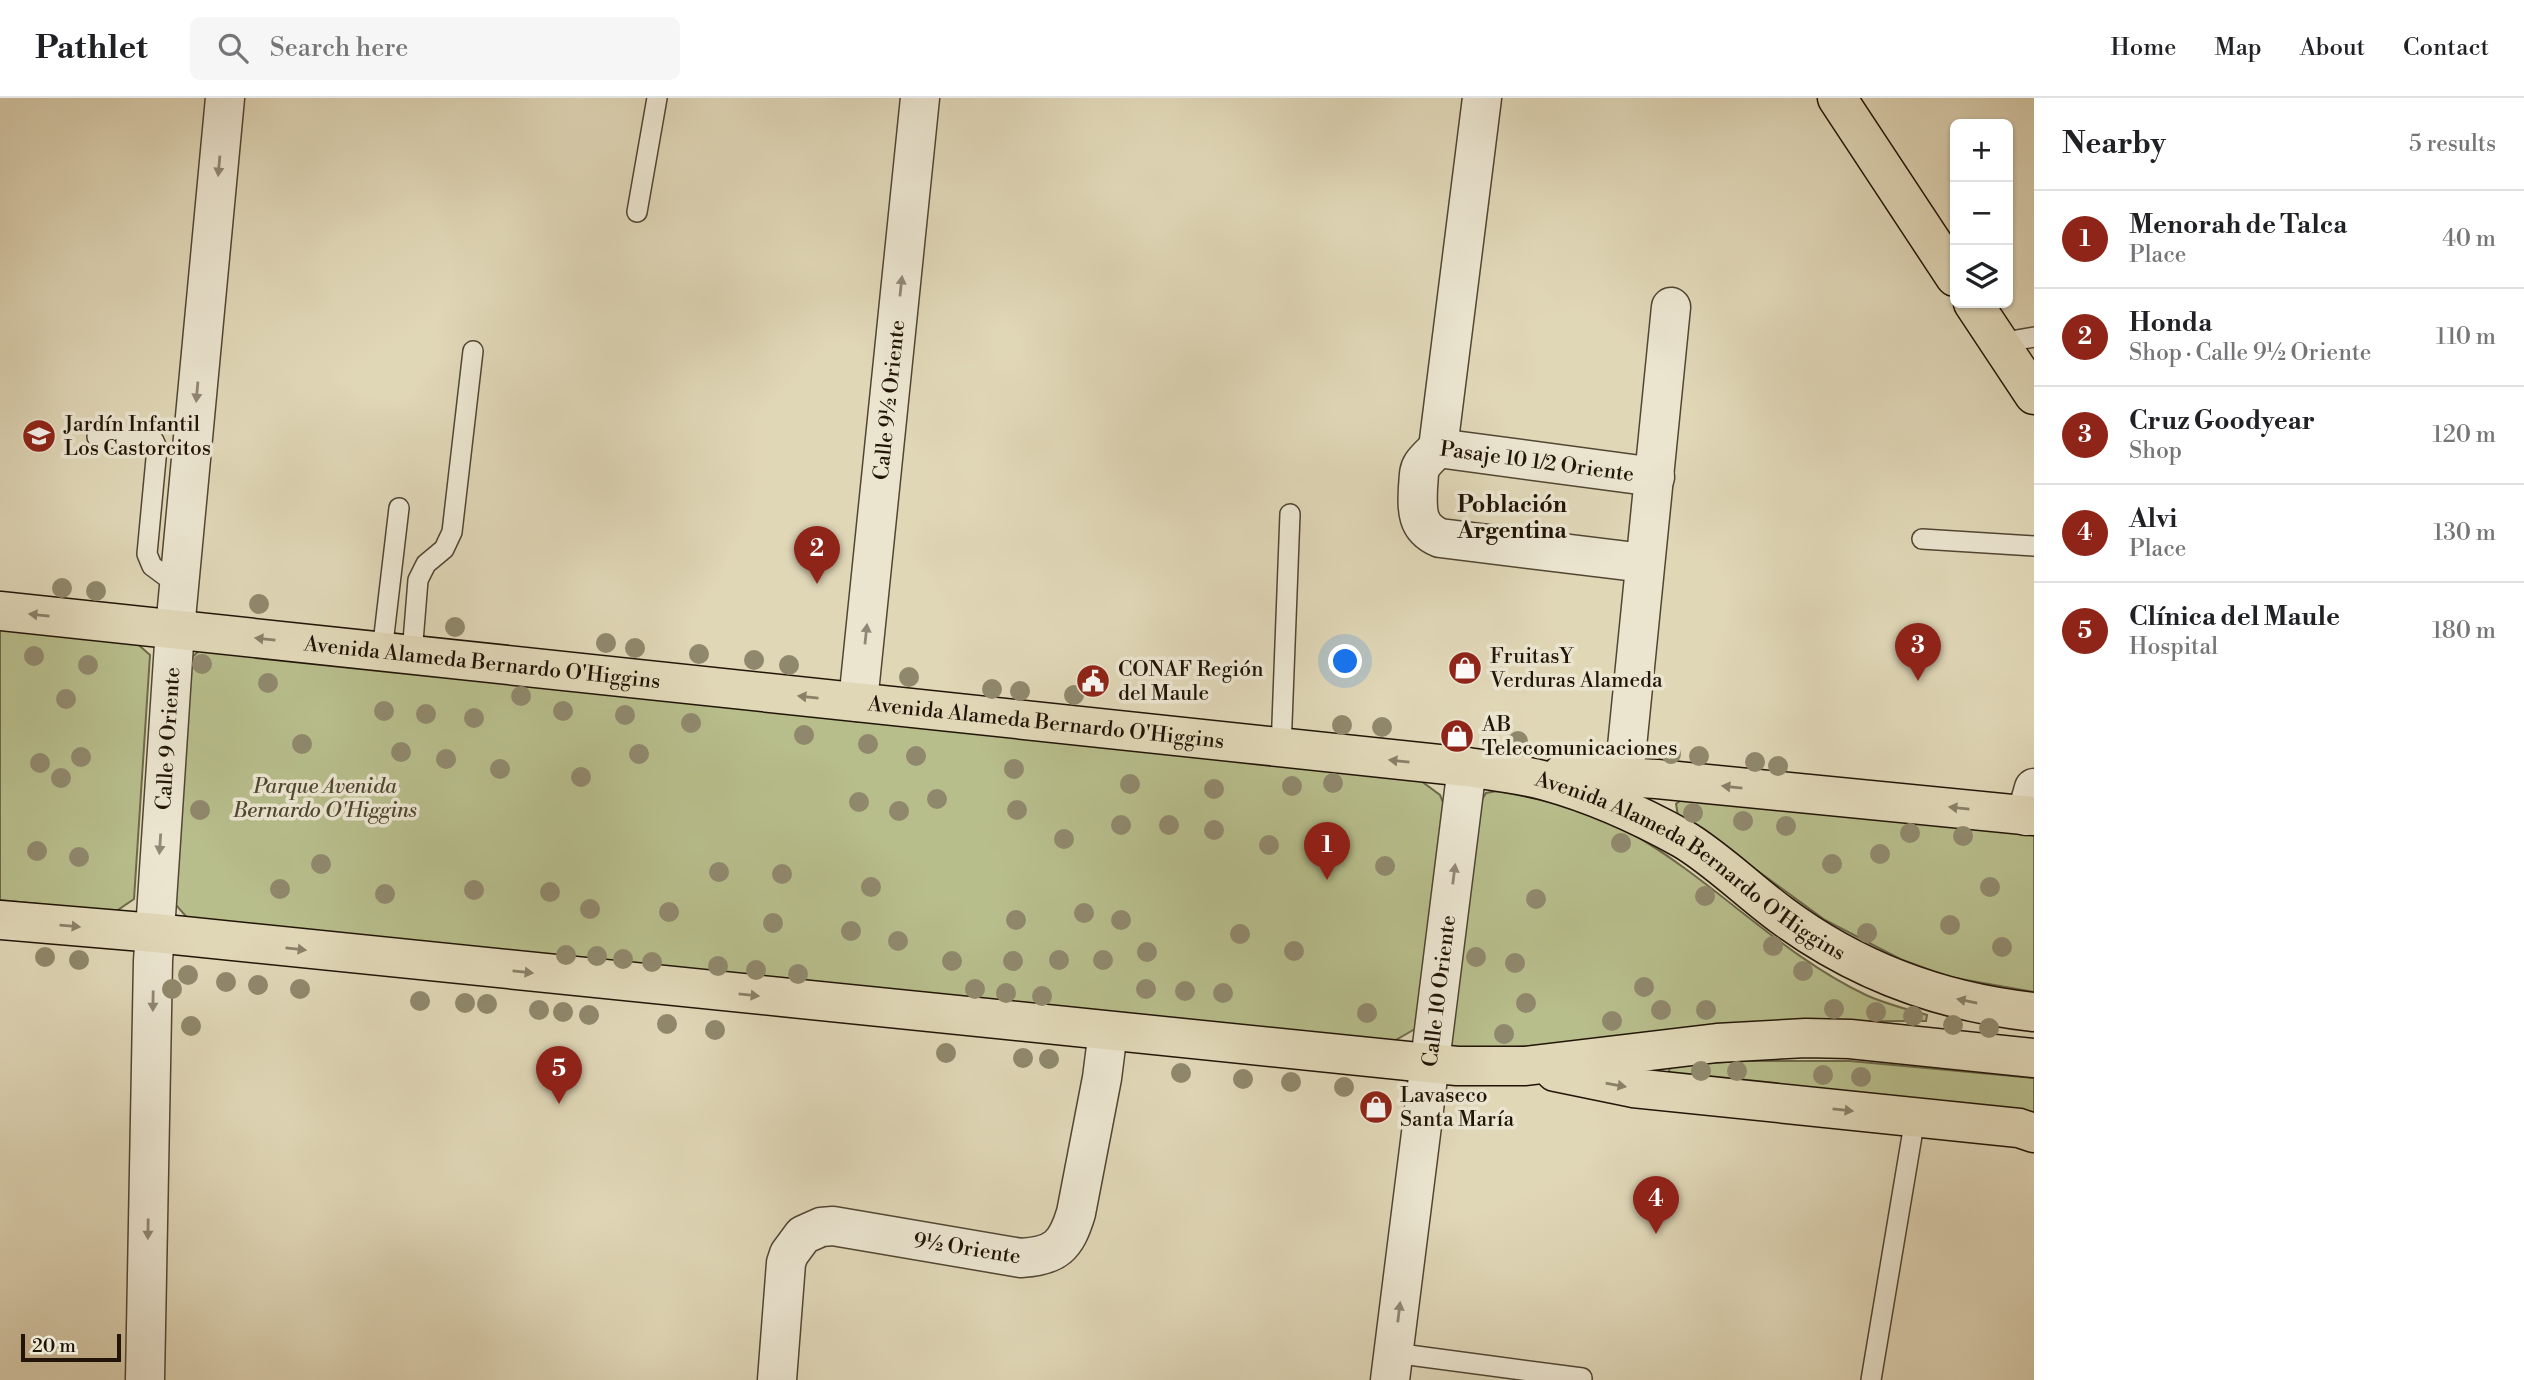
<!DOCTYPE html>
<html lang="en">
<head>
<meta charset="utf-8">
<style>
  :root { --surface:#fff; --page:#f6f6f6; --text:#202124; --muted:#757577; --line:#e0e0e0; --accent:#8f2418 }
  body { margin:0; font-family:"Libre Bodoni",serif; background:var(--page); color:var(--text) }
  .controls { position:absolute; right:21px; top:21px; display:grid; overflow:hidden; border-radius:10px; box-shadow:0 2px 5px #0004 }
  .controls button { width:63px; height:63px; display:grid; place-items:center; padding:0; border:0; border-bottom:2px solid var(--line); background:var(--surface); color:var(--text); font:35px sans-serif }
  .scale { position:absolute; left:21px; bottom:18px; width:100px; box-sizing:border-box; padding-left:7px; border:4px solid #221507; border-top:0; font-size:19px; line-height:24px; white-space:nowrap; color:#221507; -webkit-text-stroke:5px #ebe5d0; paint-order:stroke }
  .you { position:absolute; left:1346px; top:564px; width:24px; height:24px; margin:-18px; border:5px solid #fff; border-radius:50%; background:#1a73e8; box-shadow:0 0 0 10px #1a73e833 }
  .badge { display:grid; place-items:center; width:46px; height:46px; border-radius:50%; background:var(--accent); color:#fff; font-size:23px; font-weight:700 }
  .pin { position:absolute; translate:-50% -58px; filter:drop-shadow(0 2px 4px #0008) }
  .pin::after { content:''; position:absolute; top:37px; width:24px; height:21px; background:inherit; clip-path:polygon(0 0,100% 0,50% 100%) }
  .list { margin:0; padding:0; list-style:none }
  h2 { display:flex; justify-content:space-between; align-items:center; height:91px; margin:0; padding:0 28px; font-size:30px }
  h2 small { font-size:23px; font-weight:400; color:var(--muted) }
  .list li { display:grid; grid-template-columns:46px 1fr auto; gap:21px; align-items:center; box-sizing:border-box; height:98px; padding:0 28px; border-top:2px solid var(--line) }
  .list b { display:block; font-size:26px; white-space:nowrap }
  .list p { margin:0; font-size:23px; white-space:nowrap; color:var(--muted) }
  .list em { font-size:23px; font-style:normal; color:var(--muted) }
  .icon { flex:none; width:38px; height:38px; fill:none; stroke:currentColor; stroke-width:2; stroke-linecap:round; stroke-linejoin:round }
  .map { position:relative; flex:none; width:2034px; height:1282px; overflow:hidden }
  header { display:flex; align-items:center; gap:42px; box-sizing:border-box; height:98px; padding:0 35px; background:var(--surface); border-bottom:2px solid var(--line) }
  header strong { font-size:33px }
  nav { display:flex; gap:38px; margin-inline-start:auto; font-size:24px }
  .search { width:490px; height:63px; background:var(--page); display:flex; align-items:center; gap:18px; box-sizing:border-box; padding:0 24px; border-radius:10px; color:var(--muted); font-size:26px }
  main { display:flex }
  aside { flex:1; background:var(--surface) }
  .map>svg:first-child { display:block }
</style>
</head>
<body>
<header>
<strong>Pathlet</strong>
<div class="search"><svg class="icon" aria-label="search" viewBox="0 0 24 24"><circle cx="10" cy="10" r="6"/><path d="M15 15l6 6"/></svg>Search here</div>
<nav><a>Home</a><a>Map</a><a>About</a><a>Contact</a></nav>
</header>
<main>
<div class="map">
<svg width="2034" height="1282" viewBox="0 0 2034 1282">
  <rect width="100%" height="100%" fill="#e0d7b7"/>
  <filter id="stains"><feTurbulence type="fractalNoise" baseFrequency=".00286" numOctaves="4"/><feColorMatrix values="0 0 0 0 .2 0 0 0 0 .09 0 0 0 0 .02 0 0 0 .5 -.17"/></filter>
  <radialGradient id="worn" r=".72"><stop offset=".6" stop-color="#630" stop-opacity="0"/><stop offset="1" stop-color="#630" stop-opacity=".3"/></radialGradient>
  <path fill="#b7bd8b" stroke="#6c6949" stroke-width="2" d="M0 528 133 542 150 557 134 801 115 814 0 802Z
    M203 549 1417 680 1440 697 1445 709 1415 931 1394 943 191 824 175 806 189 562Z
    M1497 693C1541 701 1589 712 1629 734 1713 781 1779 856 1866 897 1886 906 1906 911 1927 917L1926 923C1769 921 1611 945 1454 953L1448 944 1481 703 1486 695Z
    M1681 702 2034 732V894L1949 879 1900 861 1825 822 1714 741 1678 718 1676 706Z
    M1744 963H1850L2034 980V1014L1668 977 1670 969 1675 967Z"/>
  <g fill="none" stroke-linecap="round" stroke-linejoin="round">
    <g stroke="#524633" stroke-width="22">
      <path id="service" d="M637 114 657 0
        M1999 245 2034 239
        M97 339 154 343 157 350 147 456 152 468 179 488
        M1922 441 2034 448
        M382 554 399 410
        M412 556 418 482 426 466 444 451 452 434 473 253
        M1281 651 1290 416
        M1394 1255 1582 1280
        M1871 1282 1915 1020"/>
    </g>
    <g stroke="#524633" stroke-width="41">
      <g id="minor">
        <path d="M1438 350 1482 0"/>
        <path d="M1438 350C1433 355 1426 361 1422 367 1418 373 1419 381 1418 389 1417 412 1416 430 1440 440L1644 465"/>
        <path id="s1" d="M1438 350 1655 379"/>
        <path d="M175 531 225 0"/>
        <path d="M858 604 920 0"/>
        <path d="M1624 679 1671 209"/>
        <path d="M2026 718 2034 690"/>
        <path d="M777 1282 786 1165 789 1156 803 1137 821 1129 833 1128 1021 1160C1056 1158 1066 1148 1076 1115L1102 980 1108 933"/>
        <path id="s2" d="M1390 1282 1467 669"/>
      </g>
    </g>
    <g stroke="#524633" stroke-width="41">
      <g id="tertiary">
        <path id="s3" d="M145 1282 153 863 175 531"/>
      </g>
    </g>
    <g stroke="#221507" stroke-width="41">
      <g id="primary">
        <path d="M1837 0 1955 179"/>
        <path d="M1973 205 2034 297"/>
        <path id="s4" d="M0 513 1467 669C1493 673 1521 676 1546 683 1593 696 1640 717 1683 741 1714 759 1749 793 1780 816 1855 872 1940 904 2034 914"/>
        <path d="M1562 676 1657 681 2034 718"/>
        <path d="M0 822 155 835 1457 968H1526L1717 945 1806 940 1850 941 2034 960"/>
        <path d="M1555 974 1633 990 2019 1030 2034 1035"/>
      </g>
    </g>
    <use href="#service" stroke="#ebe5d0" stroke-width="19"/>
    <use href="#minor" stroke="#ebe5d0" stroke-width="38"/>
    <use href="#tertiary" stroke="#ebe5d0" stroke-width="38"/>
    <use href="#primary" stroke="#e0d7b7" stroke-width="38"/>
  </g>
  <g fill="#90886c">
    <circle cx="62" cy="490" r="10"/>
    <circle cx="96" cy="493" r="10"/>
    <circle cx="259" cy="506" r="10"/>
    <circle cx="455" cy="529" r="10"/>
    <circle cx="606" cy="545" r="10"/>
    <circle cx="635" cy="550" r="10"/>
    <circle cx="699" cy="556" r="10"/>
    <circle cx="34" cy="558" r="10"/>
    <circle cx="754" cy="562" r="10"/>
    <circle cx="202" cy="566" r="10"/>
    <circle cx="88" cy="567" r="10"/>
    <circle cx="789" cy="567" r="10"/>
    <circle cx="909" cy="579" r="10"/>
    <circle cx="268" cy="585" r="10"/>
    <circle cx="992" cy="591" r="10"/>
    <circle cx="1020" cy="593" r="10"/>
    <circle cx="1074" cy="597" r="10"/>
    <circle cx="521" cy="598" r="10"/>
    <circle cx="66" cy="601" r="10"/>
    <circle cx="384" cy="613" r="10"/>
    <circle cx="563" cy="613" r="10"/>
    <circle cx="426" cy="616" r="10"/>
    <circle cx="625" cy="617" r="10"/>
    <circle cx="474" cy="620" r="10"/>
    <circle cx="691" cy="625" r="10"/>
    <circle cx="1342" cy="627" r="10"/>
    <circle cx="1382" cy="629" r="10"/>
    <circle cx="804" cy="637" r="10"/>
    <circle cx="1518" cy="643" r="10"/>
    <circle cx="302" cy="646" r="10"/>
    <circle cx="868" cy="646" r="10"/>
    <circle cx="401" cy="654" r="10"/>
    <circle cx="639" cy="656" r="10"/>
    <circle cx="1671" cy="656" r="10"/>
    <circle cx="916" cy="658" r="10"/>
    <circle cx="1699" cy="658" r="10"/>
    <circle cx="81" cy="659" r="10"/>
    <circle cx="446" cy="661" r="10"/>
    <circle cx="1755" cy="664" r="10"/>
    <circle cx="40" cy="665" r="10"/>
    <circle cx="1778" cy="668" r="10"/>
    <circle cx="500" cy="671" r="10"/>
    <circle cx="1014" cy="671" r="10"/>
    <circle cx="581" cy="679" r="10"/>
    <circle cx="61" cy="680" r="10"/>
    <circle cx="1333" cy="685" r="10"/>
    <circle cx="1130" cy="686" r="10"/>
    <circle cx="1292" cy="688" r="10"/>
    <circle cx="1214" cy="691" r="10"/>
    <circle cx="937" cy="701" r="10"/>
    <circle cx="859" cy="704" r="10"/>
    <circle cx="200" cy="712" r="10"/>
    <circle cx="1017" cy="712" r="10"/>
    <circle cx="899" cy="713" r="10"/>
    <circle cx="1693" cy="715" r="10"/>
    <circle cx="1743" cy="723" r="10"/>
    <circle cx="1121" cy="727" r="10"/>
    <circle cx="1169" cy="727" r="10"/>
    <circle cx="1786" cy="728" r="10"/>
    <circle cx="1214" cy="732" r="10"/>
    <circle cx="1910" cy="735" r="10"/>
    <circle cx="1963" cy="738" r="10"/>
    <circle cx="1064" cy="741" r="10"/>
    <circle cx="1621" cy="745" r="10"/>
    <circle cx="1269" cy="747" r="10"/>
    <circle cx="37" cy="753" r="10"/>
    <circle cx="1880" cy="756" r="10"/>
    <circle cx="1325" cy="758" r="10"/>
    <circle cx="79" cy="759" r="10"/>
    <circle cx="321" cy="766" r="10"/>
    <circle cx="1832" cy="766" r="10"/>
    <circle cx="1385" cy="768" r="10"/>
    <circle cx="719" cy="774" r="10"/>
    <circle cx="782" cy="776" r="10"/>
    <circle cx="871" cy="789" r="10"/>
    <circle cx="1990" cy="789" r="10"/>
    <circle cx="280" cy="791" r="10"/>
    <circle cx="474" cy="792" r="10"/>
    <circle cx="550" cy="794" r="10"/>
    <circle cx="385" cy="796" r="10"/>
    <circle cx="1705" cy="798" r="10"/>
    <circle cx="1536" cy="801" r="10"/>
    <circle cx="590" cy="811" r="10"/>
    <circle cx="669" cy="814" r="10"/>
    <circle cx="1084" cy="815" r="10"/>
    <circle cx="1016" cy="822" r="10"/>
    <circle cx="1121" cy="822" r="10"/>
    <circle cx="773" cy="825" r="10"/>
    <circle cx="1950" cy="827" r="10"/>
    <circle cx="851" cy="833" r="10"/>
    <circle cx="1867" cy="835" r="10"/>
    <circle cx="1240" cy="836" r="10"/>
    <circle cx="898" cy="843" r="10"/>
    <circle cx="1773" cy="848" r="10"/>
    <circle cx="2002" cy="849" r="10"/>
    <circle cx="1294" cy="853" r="10"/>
    <circle cx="1147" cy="854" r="10"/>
    <circle cx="566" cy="857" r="10"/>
    <circle cx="597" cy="858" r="10"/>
    <circle cx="45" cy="859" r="10"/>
    <circle cx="1476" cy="859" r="10"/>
    <circle cx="623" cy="861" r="10"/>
    <circle cx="79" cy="862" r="10"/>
    <circle cx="1059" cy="862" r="10"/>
    <circle cx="1103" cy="862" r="10"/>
    <circle cx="952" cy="863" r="10"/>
    <circle cx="1013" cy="863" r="10"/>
    <circle cx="652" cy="864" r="10"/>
    <circle cx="1515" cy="865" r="10"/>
    <circle cx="718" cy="868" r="10"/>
    <circle cx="756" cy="872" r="10"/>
    <circle cx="1803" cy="873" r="10"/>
    <circle cx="798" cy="876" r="10"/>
    <circle cx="188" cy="877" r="10"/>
    <circle cx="226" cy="884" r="10"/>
    <circle cx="258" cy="887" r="10"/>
    <circle cx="1644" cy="889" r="10"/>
    <circle cx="172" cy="891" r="10"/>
    <circle cx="300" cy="891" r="10"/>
    <circle cx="975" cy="891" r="10"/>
    <circle cx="1146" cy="891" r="10"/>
    <circle cx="1185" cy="893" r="10"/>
    <circle cx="1006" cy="895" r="10"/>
    <circle cx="1223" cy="895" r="10"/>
    <circle cx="1042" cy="898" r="10"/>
    <circle cx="420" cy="903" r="10"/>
    <circle cx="465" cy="905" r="10"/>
    <circle cx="1526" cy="905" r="10"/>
    <circle cx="487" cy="906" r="10"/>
    <circle cx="1834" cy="911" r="10"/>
    <circle cx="539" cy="912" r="10"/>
    <circle cx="1661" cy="912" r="10"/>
    <circle cx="1706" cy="912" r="10"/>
    <circle cx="563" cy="914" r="10"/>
    <circle cx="1876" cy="914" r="10"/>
    <circle cx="1367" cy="915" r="10"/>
    <circle cx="589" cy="917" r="10"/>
    <circle cx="1913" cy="918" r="10"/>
    <circle cx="1612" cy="923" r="10"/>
    <circle cx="667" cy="926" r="10"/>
    <circle cx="1953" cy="927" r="10"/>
    <circle cx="191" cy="928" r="10"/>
    <circle cx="1989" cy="930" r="10"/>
    <circle cx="715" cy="932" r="10"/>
    <circle cx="1504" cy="936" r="10"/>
    <circle cx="946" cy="955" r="10"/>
    <circle cx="1023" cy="960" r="10"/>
    <circle cx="1049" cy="961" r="10"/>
    <circle cx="1701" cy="973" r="10"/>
    <circle cx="1737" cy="973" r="10"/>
    <circle cx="1181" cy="975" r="10"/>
    <circle cx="1823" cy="977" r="10"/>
    <circle cx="1861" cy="979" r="10"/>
    <circle cx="1243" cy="981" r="10"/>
    <circle cx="1291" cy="984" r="10"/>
    <circle cx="1344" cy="989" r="10"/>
  </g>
  <defs><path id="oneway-solid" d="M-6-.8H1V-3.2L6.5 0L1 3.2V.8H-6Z" transform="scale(1.75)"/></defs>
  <g fill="#918776">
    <use href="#oneway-solid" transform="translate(219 68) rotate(95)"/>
    <use href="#oneway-solid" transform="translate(901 188) rotate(-84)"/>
    <use href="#oneway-solid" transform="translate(197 294) rotate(95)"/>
    <use href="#oneway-solid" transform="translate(866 536) rotate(-84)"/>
    <use href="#oneway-solid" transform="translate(160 746) rotate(94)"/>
    <use href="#oneway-solid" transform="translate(1454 776) rotate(-83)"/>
    <use href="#oneway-solid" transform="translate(153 903) rotate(91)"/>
    <use href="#oneway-solid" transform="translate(148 1131) rotate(91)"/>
    <use href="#oneway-solid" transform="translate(1399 1214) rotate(-83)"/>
  </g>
  <g fill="#8a8068">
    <use href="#oneway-solid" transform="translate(39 517) rotate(-174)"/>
    <use href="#oneway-solid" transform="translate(265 541) rotate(-174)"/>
    <use href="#oneway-solid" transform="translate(808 599) rotate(-174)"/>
    <use href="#oneway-solid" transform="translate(1399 663) rotate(-174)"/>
    <use href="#oneway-solid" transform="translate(1732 689) rotate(-174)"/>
    <use href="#oneway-solid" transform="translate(1959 710) rotate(-174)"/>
    <use href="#oneway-solid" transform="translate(70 828) rotate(5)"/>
    <use href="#oneway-solid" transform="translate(296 851) rotate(6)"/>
    <use href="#oneway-solid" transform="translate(523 874) rotate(6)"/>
    <use href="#oneway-solid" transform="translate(749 897) rotate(6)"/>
    <use href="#oneway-solid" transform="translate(1967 903) rotate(-168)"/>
    <use href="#oneway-solid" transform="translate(1616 987) rotate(10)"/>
    <use href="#oneway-solid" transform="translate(1843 1012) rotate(6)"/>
  </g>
  <defs>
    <g id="school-disc" transform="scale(1.75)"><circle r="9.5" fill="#8f2418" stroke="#ebe5d0"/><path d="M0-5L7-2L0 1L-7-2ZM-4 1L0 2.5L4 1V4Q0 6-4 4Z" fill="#fff"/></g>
    <g id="shop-disc" transform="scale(1.75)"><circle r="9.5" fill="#8f2418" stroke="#ebe5d0"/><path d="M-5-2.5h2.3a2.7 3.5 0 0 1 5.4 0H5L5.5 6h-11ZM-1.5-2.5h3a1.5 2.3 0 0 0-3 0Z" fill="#fff"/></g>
    <g id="civic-disc" transform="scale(1.75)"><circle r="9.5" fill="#8f2418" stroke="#ebe5d0"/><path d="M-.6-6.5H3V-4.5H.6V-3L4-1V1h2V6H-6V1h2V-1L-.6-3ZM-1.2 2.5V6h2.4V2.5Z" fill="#fff"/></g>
  </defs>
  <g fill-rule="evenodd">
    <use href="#school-disc" x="39" y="338"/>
    <use href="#shop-disc" x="1465" y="570"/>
    <use href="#civic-disc" x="1093" y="583"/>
    <use href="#shop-disc" x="1457" y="638"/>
    <use href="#shop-disc" x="1376" y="1009"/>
  </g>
  <g text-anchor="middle" stroke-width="7" stroke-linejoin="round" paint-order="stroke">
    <g font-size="21" fill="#221507" stroke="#ebe5d0">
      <text transform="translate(889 302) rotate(-84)" y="7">Calle 9½ Oriente</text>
      <text dy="7" stroke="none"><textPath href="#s1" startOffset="100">Pasaje 10 1/2 Oriente</textPath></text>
      <text dy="7" stroke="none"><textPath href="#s4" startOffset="485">Avenida Alameda Bernardo O'Higgins</textPath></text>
      <text dy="7" stroke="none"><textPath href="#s4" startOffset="1052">Avenida Alameda Bernardo O'Higgins</textPath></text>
      <text dy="7" stroke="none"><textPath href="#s3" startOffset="642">Calle 9 Oriente</textPath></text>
      <text dy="7" stroke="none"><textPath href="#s4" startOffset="1724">Avenida Alameda Bernardo O'Higgins</textPath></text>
      <text dy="7" stroke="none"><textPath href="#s2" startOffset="392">Calle 10 Oriente</textPath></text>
      <text transform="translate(967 1150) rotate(9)" y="7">9½ Oriente</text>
    </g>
    <g font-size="21" fill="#221507" stroke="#ebe5d0" text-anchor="start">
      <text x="64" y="333">Jardín Infantil<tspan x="64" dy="24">Los Castorcitos</tspan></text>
      <text x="1490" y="565">FruitasY<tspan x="1490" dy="24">Verduras Alameda</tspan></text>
      <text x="1118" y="578">CONAF Región<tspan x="1118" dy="24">del Maule</tspan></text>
      <text x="1482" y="633">AB<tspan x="1482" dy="24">Telecomunicaciones</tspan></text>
      <text x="1400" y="1004">Lavaseco<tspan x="1400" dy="24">Santa María</tspan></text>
    </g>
    <g font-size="21" font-style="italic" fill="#4f472f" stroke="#ebe5d0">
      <text x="325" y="695">Parque Avenida<tspan x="325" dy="24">Bernardo O'Higgins</tspan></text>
    </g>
    <g font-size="23" font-weight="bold" fill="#221507" stroke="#ebe5d0">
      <text x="1512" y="414">Población<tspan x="1512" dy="26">Argentina</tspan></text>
    </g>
  </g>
  <rect width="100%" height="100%" filter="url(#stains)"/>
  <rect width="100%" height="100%" fill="url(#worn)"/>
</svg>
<div class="controls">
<button>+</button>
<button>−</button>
<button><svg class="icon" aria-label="layers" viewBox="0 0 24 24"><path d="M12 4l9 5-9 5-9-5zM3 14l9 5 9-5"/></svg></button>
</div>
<div class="scale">20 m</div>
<div class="you"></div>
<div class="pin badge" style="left:1327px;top:782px">1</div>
<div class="pin badge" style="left:817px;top:486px">2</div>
<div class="pin badge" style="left:1918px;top:583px">3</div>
<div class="pin badge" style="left:1656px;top:1136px">4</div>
<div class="pin badge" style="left:559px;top:1006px">5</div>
</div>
<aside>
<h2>Nearby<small>5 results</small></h2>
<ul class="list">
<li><span class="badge">1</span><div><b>Menorah de Talca</b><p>Place</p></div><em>40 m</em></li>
<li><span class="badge">2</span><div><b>Honda</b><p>Shop · Calle 9½ Oriente</p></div><em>110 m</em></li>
<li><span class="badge">3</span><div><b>Cruz Goodyear</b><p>Shop</p></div><em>120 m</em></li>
<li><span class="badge">4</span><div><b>Alvi</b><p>Place</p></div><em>130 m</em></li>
<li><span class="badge">5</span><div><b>Clínica del Maule</b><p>Hospital</p></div><em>180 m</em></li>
</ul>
</aside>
</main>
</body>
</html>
